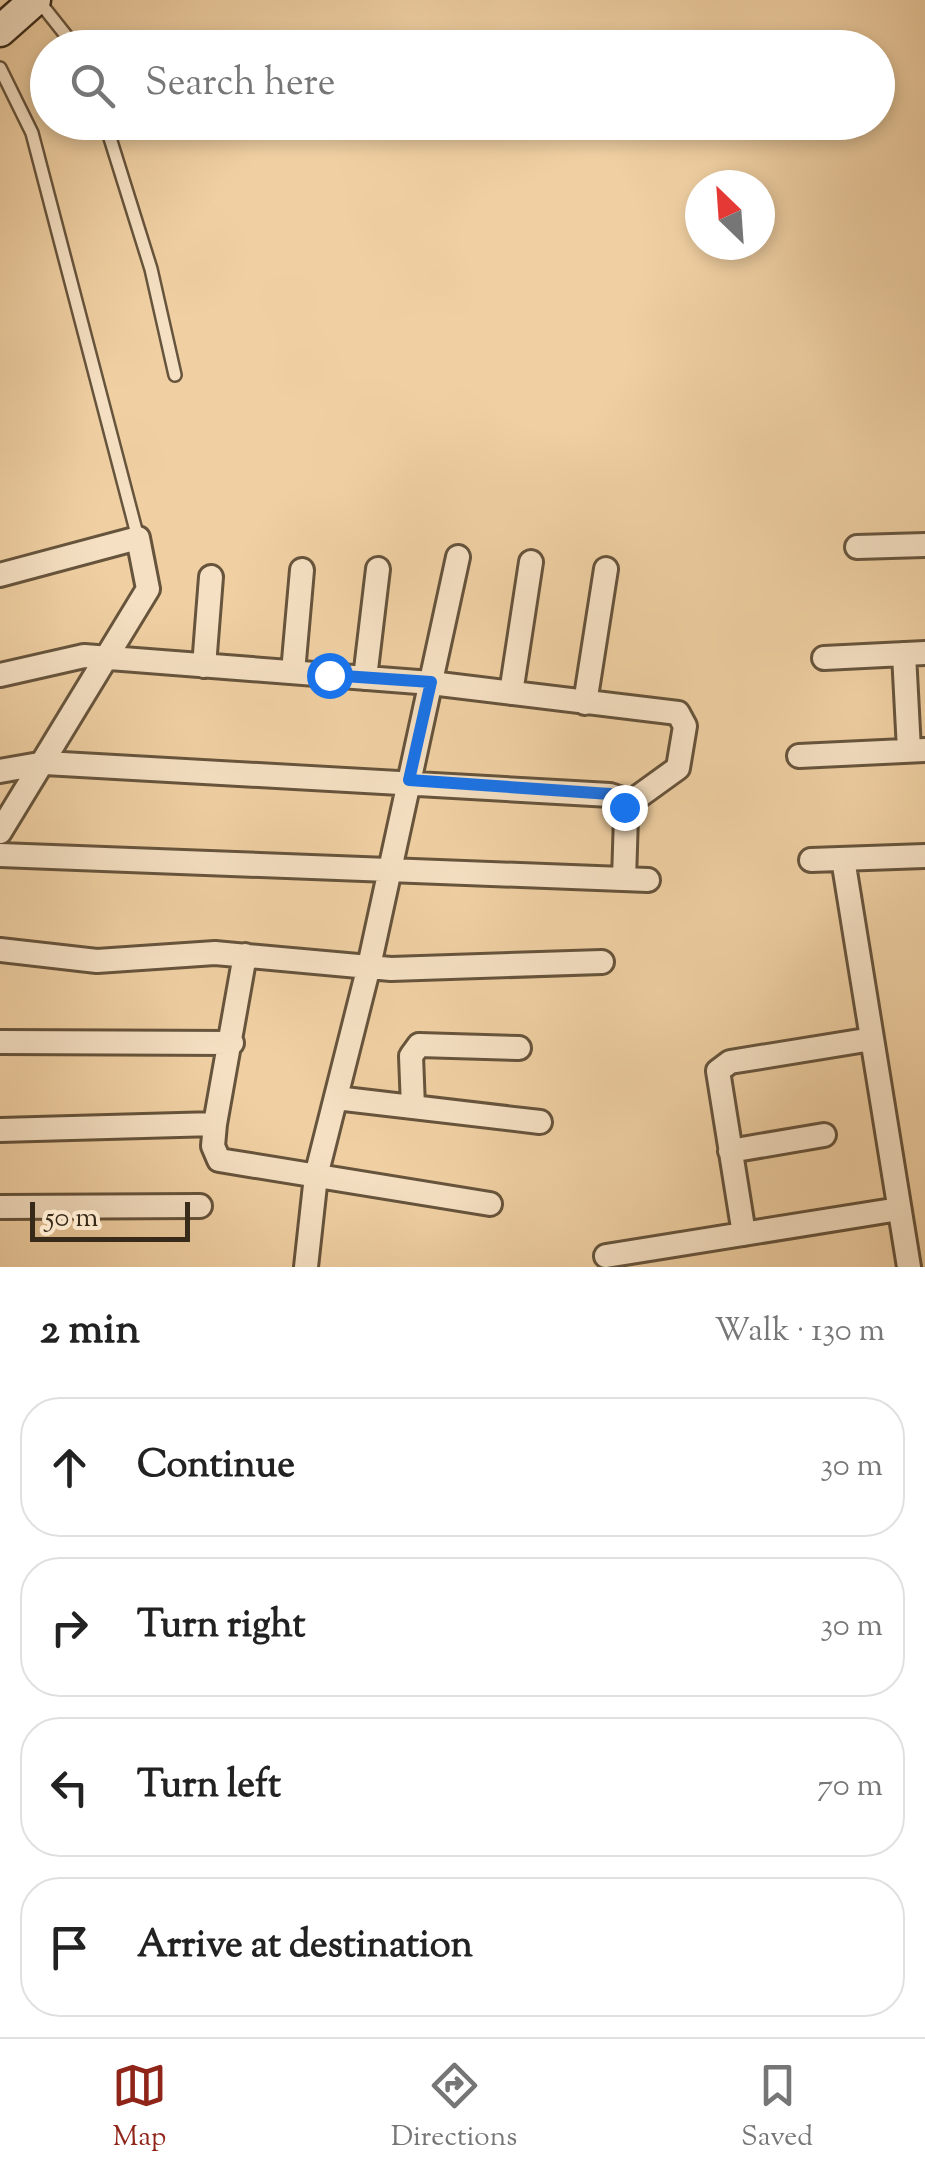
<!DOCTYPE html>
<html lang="en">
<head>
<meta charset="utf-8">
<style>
  :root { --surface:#fff; --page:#f2f2f2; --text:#222; --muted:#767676; --line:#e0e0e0; --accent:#8f2418 }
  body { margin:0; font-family:"Sorts Mill Goudy",serif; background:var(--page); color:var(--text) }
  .compass { position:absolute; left:685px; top:170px; width:90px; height:90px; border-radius:50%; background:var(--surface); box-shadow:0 5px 15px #0003; rotate:335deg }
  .scale { position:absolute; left:30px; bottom:25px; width:160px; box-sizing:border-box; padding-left:10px; border:5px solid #382a19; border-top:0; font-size:28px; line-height:35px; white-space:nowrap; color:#382a19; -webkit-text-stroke:8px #f5e0c3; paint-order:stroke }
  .stop { position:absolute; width:30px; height:30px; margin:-22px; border:8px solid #1a73e8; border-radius:50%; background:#fff }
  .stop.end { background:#1a73e8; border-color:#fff; box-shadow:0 2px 10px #0008 }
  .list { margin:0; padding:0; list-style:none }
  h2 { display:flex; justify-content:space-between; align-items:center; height:130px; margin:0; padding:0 40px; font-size:42px }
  h2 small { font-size:32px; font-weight:400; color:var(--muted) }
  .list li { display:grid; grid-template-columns:65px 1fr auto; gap:30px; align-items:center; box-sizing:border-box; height:140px; margin:0 20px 20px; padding:0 20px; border:2px solid var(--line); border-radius:40px }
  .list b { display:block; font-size:38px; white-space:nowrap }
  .list em { font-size:32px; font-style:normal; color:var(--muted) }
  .icon { flex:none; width:55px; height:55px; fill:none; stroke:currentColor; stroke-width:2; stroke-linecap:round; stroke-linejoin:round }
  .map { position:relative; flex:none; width:925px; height:1267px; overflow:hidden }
  .search { position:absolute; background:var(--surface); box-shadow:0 5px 15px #0003; left:30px; right:30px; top:30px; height:110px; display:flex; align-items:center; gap:25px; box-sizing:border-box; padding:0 35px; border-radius:55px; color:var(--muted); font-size:38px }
  .sheet { height:770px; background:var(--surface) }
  nav { display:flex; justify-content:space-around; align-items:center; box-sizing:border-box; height:140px; border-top:2px solid var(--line); background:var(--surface); font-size:28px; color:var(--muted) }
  nav a { display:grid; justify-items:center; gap:5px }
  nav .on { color:var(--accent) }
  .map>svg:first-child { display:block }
</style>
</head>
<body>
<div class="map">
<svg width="925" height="1267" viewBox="0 0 925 1267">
  <rect width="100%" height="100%" fill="#f0d0a3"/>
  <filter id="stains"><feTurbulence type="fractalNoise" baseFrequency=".002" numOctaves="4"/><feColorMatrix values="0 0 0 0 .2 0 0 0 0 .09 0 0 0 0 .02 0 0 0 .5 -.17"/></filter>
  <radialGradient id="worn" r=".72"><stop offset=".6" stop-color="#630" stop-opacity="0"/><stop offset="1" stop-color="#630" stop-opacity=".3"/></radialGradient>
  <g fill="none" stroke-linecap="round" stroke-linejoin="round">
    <g stroke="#66543c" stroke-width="16">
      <path id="lane" d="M38 0 76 48
        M0 68 32 133 138 538
        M105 122 151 269 175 375"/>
    </g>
    <g stroke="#66543c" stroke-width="28">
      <path id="street" d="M857 547 925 545
        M0 575 138 538 148 589 0 832
        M904 654 909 750
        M824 658 925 653
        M204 666 211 577
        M293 672 302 570
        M0 675 84 656 431 683 678 713 685 726 678 768 624 807
        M365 678 378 569
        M511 693 531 562
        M585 703 606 569
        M799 756 925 750
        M0 771 45 763 610 795 619 798 626 817 624 879
        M0 855 648 880
        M843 859 909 1267
        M811 860 925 856
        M0 950 97 961 215 953 391 969 602 962
        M245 955 215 1124 213 1146 219 1160 490 1204
        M0 1042 232 1043
        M336 1098 540 1122
        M413 1107 411 1056 419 1045 519 1048
        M0 1130 215 1124
        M730 1151 824 1135
        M0 1207 200 1206
        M744 1234 718 1071 730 1062 872 1039
        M606 1256 899 1209
        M306 1267 316 1176 369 966 458 557"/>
    </g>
    <g stroke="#382a19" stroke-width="35">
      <path id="secondary" d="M0 31 35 0"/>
    </g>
    <use href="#lane" stroke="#f5e0c3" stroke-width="11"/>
    <use href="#street" stroke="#f5e0c3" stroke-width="22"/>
    <use href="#secondary" stroke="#f5e0c3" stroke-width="30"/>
  </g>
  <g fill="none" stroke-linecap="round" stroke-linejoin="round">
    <path stroke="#1a73e8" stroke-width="12" d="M329 675 431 682 409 780 610 794 624 807"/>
  </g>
  <rect width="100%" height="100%" filter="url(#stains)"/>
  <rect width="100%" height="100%" fill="url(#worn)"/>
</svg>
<svg class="compass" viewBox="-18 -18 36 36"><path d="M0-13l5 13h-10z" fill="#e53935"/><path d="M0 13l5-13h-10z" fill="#767676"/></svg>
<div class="scale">50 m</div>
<div class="stop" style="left:329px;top:675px"></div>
<div class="stop end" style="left:624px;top:807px"></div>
<div class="search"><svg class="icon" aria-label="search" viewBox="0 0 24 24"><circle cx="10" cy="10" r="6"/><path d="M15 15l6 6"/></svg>Search here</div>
</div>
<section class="sheet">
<h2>2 min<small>Walk · 130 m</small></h2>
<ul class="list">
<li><svg class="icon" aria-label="ahead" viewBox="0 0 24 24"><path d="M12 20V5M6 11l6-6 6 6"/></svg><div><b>Continue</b></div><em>30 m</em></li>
<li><svg class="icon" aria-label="right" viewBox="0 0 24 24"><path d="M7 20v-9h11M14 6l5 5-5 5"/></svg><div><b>Turn right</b></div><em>30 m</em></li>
<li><svg class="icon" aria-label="left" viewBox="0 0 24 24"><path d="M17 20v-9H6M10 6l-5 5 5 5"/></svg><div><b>Turn left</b></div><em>70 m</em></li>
<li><svg class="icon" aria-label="arrive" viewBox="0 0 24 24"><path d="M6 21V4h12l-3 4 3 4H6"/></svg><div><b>Arrive at destination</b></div></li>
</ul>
</section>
<nav>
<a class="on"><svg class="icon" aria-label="map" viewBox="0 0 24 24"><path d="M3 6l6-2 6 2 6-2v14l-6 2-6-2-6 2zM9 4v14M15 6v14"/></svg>Map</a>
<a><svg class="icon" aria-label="directions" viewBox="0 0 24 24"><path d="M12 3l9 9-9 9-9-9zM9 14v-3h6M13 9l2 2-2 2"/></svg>Directions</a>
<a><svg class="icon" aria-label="saved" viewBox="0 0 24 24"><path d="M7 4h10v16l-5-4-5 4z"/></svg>Saved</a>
</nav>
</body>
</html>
